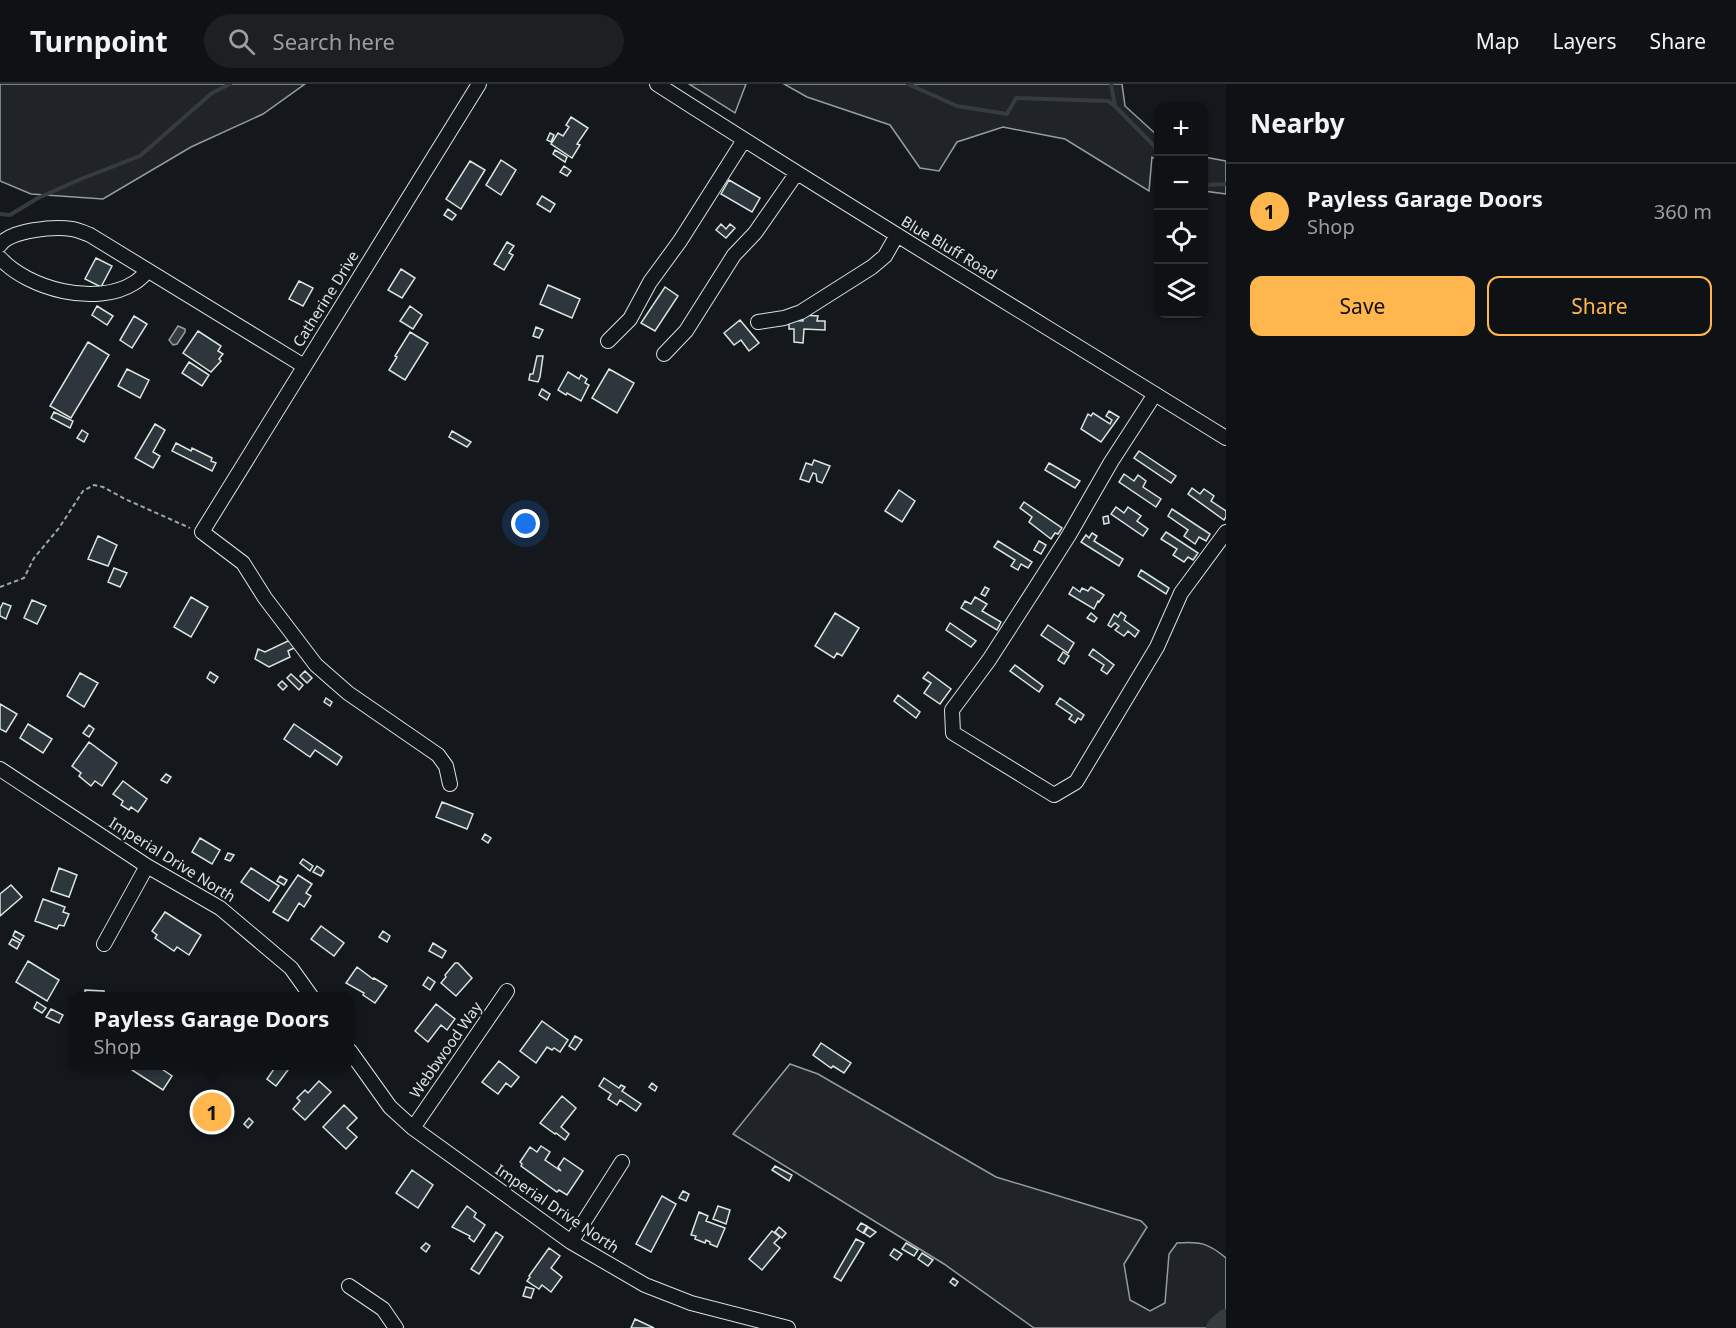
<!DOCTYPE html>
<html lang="en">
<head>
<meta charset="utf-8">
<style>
  :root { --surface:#0f1215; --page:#1d2022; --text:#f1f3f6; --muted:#9b9ea0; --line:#2f3234; --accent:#ffb74d }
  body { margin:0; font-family:"Noto Sans",sans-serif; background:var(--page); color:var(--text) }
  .controls { position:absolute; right:18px; top:18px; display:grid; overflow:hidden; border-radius:12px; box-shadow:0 2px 4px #0004 }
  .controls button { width:54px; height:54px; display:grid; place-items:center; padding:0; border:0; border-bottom:2px solid var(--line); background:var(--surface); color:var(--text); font:30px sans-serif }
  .you { position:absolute; left:526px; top:440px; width:21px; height:21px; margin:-15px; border:4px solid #fff; border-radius:50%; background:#1a73e8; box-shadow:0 0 0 9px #1a73e833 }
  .badge { display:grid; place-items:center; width:39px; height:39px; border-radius:50%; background:var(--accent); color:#111; font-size:20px; font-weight:700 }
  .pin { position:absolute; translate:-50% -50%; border:3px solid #fff; box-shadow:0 2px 6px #0006 }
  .popup { position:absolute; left:69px; top:908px; width:285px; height:78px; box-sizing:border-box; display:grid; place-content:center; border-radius:12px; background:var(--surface); filter:drop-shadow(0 2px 4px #0005); font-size:20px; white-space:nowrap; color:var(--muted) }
  .popup b { font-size:22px; color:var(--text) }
  .popup::after { content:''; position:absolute; left:50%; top:100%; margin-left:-12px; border:12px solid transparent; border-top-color:var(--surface) }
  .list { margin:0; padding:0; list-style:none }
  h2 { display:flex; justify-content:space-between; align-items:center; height:78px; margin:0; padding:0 24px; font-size:26px }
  h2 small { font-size:20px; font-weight:400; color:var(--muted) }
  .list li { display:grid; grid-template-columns:39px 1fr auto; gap:18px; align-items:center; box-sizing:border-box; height:96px; padding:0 24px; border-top:2px solid var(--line) }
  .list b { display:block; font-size:22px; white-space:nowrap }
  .list p { margin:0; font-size:20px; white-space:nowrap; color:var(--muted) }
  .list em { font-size:20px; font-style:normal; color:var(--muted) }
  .actions { display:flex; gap:12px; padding:18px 24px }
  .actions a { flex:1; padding:14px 0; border:2px solid var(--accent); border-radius:12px; text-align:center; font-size:21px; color:var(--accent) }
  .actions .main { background:var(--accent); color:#111 }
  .icon { flex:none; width:33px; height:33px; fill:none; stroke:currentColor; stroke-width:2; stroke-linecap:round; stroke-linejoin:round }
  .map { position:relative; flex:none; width:1226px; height:1244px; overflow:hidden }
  header { display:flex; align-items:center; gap:36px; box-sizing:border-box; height:84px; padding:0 30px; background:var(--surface); border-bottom:2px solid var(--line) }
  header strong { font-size:28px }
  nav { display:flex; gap:33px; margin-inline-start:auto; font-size:21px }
  .search { width:420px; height:54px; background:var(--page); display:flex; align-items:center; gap:15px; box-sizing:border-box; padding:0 21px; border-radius:33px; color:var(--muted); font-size:22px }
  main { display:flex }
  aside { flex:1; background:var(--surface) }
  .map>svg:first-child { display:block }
</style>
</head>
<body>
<header>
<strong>Turnpoint</strong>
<div class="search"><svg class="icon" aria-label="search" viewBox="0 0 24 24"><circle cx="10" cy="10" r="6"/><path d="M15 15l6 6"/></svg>Search here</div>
<nav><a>Map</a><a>Layers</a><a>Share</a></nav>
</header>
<main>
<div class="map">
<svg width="1226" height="1244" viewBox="0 0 1226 1244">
  <rect width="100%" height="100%" fill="#14181c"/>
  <path fill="#202428" stroke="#939e99" stroke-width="1.5" d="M0 0H305L263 30 191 63 103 115 31 110 0 97Z
    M689 0H746L735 29Z
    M784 0H1122L1125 22 1158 52V77L1152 73 1149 107 1065 55 1003 43 957 58 939 87 920 84 890 41 807 13Z
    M1204 73 1226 77V110L1204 107Z
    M790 980 818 990 996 1093 1141 1137 1147 1143 1124 1180 1130 1216 1150 1227 1165 1219 1169 1170 1177 1159C1200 1157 1208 1159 1226 1174V1244H1034L944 1180 733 1050Z"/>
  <path fill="#363b3e" stroke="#939e99" stroke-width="1.5" d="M178 242 185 245V248L177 260 173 261 169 256Z"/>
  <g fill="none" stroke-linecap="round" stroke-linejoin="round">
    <path stroke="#363b3e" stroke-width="4" d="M908 0 957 22 1007 30 1016 14 1108 17 1115 22
      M1111 0 1115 22 1158 66
      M1204 100 1205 101 1226 100
      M0 130 10 131 38 114 81 95 140 72 212 9 230 0"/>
    <path stroke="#363b3e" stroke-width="22" d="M1217 1244 1226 1236"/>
  </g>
  <path fill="#2c363c" stroke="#d8e6dc" stroke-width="1.5" d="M571 33 588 44 577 60 580 61 572 74 551 60 558 49 563 52 569 43 566 41Z
    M550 49 554 51 551 58 547 56Z
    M555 66 567 73 565 78 553 70Z
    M501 76 516 86 501 111 486 101Z
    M470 77 485 86 461 125 446 115Z
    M564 82 571 87 567 92 560 88Z
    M729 96 760 114 752 128 721 110Z
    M542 112 555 120 550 128 537 120Z
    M448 125 456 131 452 136 444 131Z
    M721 140 726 145 730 140 735 144 726 154 716 146Z
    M507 158 514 162 509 169 513 171 504 186 494 180Z
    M96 174 112 182 101 203 85 195Z
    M401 185 415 194 402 214 388 206Z
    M299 197 313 204 303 222 289 215Z
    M548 201 580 215 572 234 540 220Z
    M665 203 678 212 655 247 641 239Z
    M97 222 113 232 107 241 92 231Z
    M410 222 422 231 413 245 400 237Z
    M803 231 818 232 817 237H825V246L804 245 803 259 794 258V245H789V236L803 237Z
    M134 232 147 240 132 264 120 256Z
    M740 236 759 259 749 267 741 256 734 261 724 249Z
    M536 243 543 246 539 254 533 252Z
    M198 247 221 262 218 267 223 270 219 275 221 277 211 288 183 269Z
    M410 248 428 259 405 296 389 286 397 273 395 272Z
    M88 258 109 271 71 334 50 322Z
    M537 272H543L540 293 538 298 529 296 530 290H533Z
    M189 278 209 291 202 302 182 289Z
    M127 285 149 296 140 314 118 302Z
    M609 285 634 299 617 329 592 314Z
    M568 288 579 295 581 291 587 295 585 299 589 301 581 317 567 309 566 311 558 306Z
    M542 305 550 310 547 316 539 311Z
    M1109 327 1119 333 1101 358 1081 345 1088 330 1091 332 1093 329 1110 340 1112 336 1106 332Z
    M54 328 73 337 70 344 51 334Z
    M155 340 165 346 153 368 160 372 153 384 135 374Z
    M82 346 88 350 84 358 77 354Z
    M452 347 471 358 467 363 449 353Z
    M176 359 191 367 192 364 212 374 211 377 216 379 212 387 172 367Z
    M1139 367 1176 392 1171 399 1134 374Z
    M814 376 830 382 822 399 817 397 816 390 813 389 809 398 800 395 806 379 812 381Z
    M1049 379 1080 397 1075 404 1045 386Z
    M1124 390 1134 397 1138 391 1146 397 1143 403 1161 415 1156 423 1119 398Z
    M1192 404 1200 410 1204 405 1214 412 1211 417 1226 427V433L1224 436 1188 410Z
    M899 406 915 417 902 438 885 427Z
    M1024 418 1062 444 1058 450 1055 449 1051 455 1029 438 1032 433 1020 424Z
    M1116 423 1124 429 1128 423 1141 432 1137 437 1148 445 1143 452 1111 430Z
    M1172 425 1210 450 1206 457 1199 453 1195 460 1184 452 1188 446 1168 432Z
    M1108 432 1109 439 1104 440 1103 433Z
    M1166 448 1198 469 1193 476 1188 473 1184 478 1173 471 1177 465 1161 455Z
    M1092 449 1097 452 1094 457 1123 475 1119 482 1081 458 1086 451 1089 454Z
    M98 452 117 461 108 482 88 475Z
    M998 457 1032 478 1028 484 1021 480 1018 486 1011 482 1015 476 994 463Z
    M1039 457 1046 461 1041 470 1034 466Z
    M114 484 127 489 120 503 108 498Z
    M1141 486 1169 504 1166 510 1138 492Z
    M985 503 989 505 985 512 981 510Z
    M1073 503 1080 508 1082 504 1088 507 1091 503 1104 511 1099 518 1098 517 1094 525 1069 510Z
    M191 513 208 523 191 553 174 543Z
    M975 513 987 520 982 527 1001 538 997 546 961 524 965 517 971 520Z
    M32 516 46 522 37 540 24 534Z
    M3 519 11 522 6 535 0 532V525Z
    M1121 528 1126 532 1124 536 1139 547 1135 553 1128 547 1124 552 1115 546 1119 542 1115 539 1111 543 1108 541 1114 530 1118 533Z
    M835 529 859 544 842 572 837 569 834 574 815 562Z
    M1091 529 1097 534 1094 538 1087 534Z
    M950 539 976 557 971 563 946 546Z
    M1048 541 1074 559 1068 569 1041 551Z
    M290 556 294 564 288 567 290 573 269 583 255 575 258 565 265 568Z
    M1093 565 1114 581 1107 590 1101 586 1104 581 1089 571Z
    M1063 568 1069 572 1064 580 1058 576Z
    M1015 581 1043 602 1039 608 1010 587Z
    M305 587 312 594 307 599 300 592Z
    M210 588 218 593 214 599 207 594Z
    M928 588 951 605 940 620 924 609 931 599 923 594Z
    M80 589 98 599 84 623 67 612Z
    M291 590 303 601 299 606 287 594Z
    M282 597 287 602 283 606 278 601Z
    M898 611 920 628 916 634 894 617Z
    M326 614 332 618 330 622 324 618Z
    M1060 614 1084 631 1081 636 1078 634 1075 639 1069 635 1072 631 1056 620Z
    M0 620 17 630 6 648 0 645Z
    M28 640 52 655 43 669 20 654Z
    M294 640 342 673 337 681 315 666 310 673 284 655Z
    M89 641 94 645 89 653 83 649Z
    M89 658 117 679 102 702 95 697 91 702 79 692 81 689 72 682Z
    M166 690 171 693 167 699 161 696Z
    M123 697 147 715 138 728 131 723 129 726 121 721 123 717 113 710Z
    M442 718 473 730 467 745 436 733Z
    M485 750 491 754 488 759 482 755Z
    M200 754 220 766 212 780 192 768Z
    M228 769 234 771 230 777 225 775Z
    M303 775 313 782 310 787 300 779Z
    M317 782 324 787 321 792 313 788Z
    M59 784 77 791 69 813 51 807Z
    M251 784 279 802 269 817 241 798Z
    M298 791 312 800 306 809 311 812 304 823 299 819 288 837 273 828Z
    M280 792 287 796 284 801 277 797Z
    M11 801 22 813 0 832V810Z
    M43 815 65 823 63 828 69 830 64 842 59 841 57 845 35 837Z
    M165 828 201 851 189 871 177 863 174 867 155 854 157 851 152 847Z
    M321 842 344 859 334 872 311 855Z
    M15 847 24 852 21 857 13 852Z
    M383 847 390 852 387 858 379 853Z
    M12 855 20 859 17 865 9 860Z
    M433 859 446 867 442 874 429 867Z
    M28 877 59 896 47 917 16 898Z
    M455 879H458L472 894 456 912 441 899 446 893 445 891Z
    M357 883 373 895 374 894 387 902 375 919 363 911 364 909 346 899Z
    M428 893 435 898 430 906 423 901Z
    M85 906 104 907V912H77L78 910 85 911Z
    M37 918 46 924 42 929 34 924Z
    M436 920 455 935 447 946 441 941 428 958 415 947Z
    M51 925 63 931 59 939 46 933Z
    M542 937 568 956 560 968 554 964 552 966 547 963 536 979 520 967Z
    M575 952 582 956 575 966 569 962Z
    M821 959 851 979 844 989 833 982 831 984 813 971Z
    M499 977 519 993 511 1003 506 999 498 1010 482 998Z
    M135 982H164L162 985 172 992 163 1006 132 986Z
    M276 982H291L276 1002 267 995Z
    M604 994 619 1004 621 1001 625 1003 622 1007 641 1020 636 1027 620 1016 617 1021 608 1015 611 1010 599 1002Z
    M319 997 331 1008 305 1036 293 1025 300 1017 297 1014 305 1006 308 1009Z
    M652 999 657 1003 655 1007 649 1003Z
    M562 1012 576 1024 561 1043 569 1050 565 1056 556 1049 555 1050 540 1039Z
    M212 1021 221 1027 215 1036 205 1029Z
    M344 1021 357 1034 347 1044 357 1053 346 1065 323 1043Z
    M249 1034 253 1038 248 1044 244 1040Z
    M541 1062 550 1068 545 1076 561 1087 558 1083 564 1074 583 1087 567 1111 559 1106 557 1108 521 1082 522 1080 520 1078 530 1063 537 1068Z
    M775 1082 792 1091 789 1097 772 1086Z
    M412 1086 433 1101 418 1124 396 1109Z
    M683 1107 689 1110 686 1117 679 1114Z
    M662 1112 676 1120 651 1168 636 1160Z
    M467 1122 476 1129 474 1133 485 1141 474 1158 469 1154 470 1152 452 1143Z
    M718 1122 730 1126 726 1140 713 1135Z
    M699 1128 708 1132 706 1137 725 1144 717 1163 710 1160V1158L706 1156 705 1159 695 1155 696 1152 691 1151Z
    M861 1139 867 1142 863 1149 857 1145Z
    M779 1143 786 1149 782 1154 775 1148Z
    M868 1143 876 1148 870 1153 864 1149Z
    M772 1147 780 1153 774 1159 780 1164 762 1186 749 1175Z
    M496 1148 503 1153 479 1190 471 1185Z
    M856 1155 864 1159 841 1197 834 1193Z
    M426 1159 430 1162 426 1168 421 1164Z
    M906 1159 918 1166 914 1172 902 1165Z
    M549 1164 560 1172 551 1184 562 1193 551 1208 542 1201 539 1205 527 1197 530 1193 529 1192Z
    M894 1165 902 1170 897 1176 890 1171Z
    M922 1169 933 1176 928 1182 918 1175Z
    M953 1194 958 1198 955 1202 950 1198Z
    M526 1203 534 1205 531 1214 523 1212Z
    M635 1235 654 1244H631Z"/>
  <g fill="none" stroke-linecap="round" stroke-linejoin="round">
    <g stroke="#d8e6dc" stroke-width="16">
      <path id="minor" d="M657 0C845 121 1036 236 1226 354
        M0 161C10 146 55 142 72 145 78 146 85 149 90 151L304 282
        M0 174C28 205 96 223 134 199 139 196 144 191 148 187
        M758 238 784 234 801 228 872 183 885 172 897 151
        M608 257 630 235 650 198 680 157 744 56
        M664 270 686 247 734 171 755 149 796 90
        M1155 310 1111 378 1069 451 1036 503 989 576 952 626 953 649 1054 711 1076 698 1157 563 1181 509 1226 448
        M0 685 147 782 220 824 291 884 311 912
        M450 700 446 682 438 671 348 609 316 581 265 514 243 479 202 448 479 0
        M104 860 147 782
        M350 967 390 1023 413 1044 571 1158 645 1201 691 1219 788 1244
        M413 1044 507 907
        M571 1158 622 1078
        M349 1202 383 1225 396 1244"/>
    </g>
    <path stroke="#9da8a2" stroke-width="2" stroke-dasharray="4.5 3" stroke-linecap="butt" d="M0 503 24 494 34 474 59 444 83 407 94 401 103 403 125 415 190 444"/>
    <use href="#minor" stroke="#14181c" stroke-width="14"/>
  </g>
  <g text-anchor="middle" stroke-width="4.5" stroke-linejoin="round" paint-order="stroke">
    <g font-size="15" fill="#d8e6dc" stroke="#14181c">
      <text transform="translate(949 164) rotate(31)" y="5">Blue Bluff Road</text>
      <text transform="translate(326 215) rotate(-58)" y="5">Catherine Drive</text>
      <text transform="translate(172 776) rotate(32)" y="5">Imperial Drive North</text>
      <text transform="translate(446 966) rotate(-55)" y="5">Webbwood Way</text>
      <text transform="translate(557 1125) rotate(34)" y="5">Imperial Drive North</text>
    </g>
  </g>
</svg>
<div class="controls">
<button>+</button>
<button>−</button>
<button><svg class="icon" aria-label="locate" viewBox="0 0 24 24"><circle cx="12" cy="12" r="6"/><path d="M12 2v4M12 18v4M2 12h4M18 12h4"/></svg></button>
<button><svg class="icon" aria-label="layers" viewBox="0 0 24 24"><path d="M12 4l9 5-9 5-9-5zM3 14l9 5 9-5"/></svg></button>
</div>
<div class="you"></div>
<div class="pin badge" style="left:212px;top:1028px">1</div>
<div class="popup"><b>Payless Garage Doors</b>Shop</div>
</div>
<aside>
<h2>Nearby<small></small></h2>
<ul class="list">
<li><span class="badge">1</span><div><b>Payless Garage Doors</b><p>Shop</p></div><em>360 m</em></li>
</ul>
<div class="actions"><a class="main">Save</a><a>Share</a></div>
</aside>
</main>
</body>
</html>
